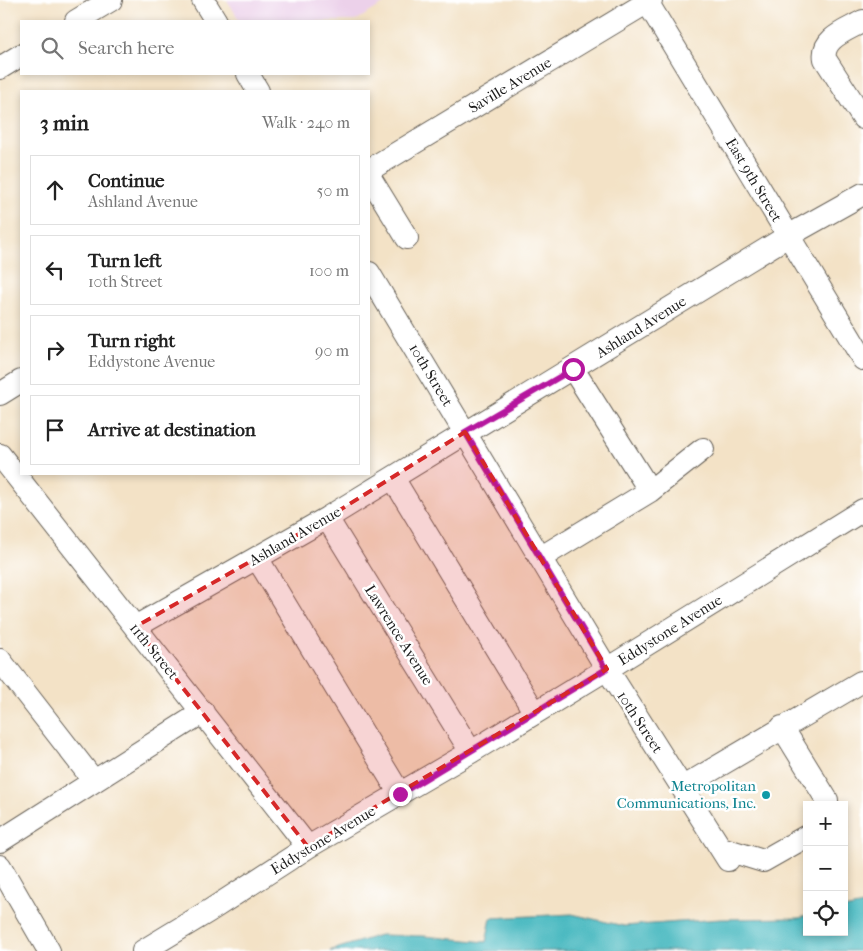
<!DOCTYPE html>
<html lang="en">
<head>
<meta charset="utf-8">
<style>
  :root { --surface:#fff; --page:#f2f2f2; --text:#222; --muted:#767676; --line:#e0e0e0 }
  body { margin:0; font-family:"IM FELL French Canon",serif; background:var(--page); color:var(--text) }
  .controls { position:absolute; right:15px; bottom:15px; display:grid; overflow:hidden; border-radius:0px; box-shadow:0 2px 8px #0003 }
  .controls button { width:45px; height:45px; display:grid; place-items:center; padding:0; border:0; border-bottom:1px solid var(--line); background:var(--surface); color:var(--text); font:25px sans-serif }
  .stop { position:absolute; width:15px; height:15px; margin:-11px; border:4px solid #b5179e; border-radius:50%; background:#fff }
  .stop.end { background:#b5179e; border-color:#fff; box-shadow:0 1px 5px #0008 }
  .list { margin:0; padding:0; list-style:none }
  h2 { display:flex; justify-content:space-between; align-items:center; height:65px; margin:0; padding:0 20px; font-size:21px }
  h2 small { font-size:16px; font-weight:400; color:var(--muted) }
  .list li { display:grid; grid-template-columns:32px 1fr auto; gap:15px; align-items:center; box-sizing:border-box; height:70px; margin:0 10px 10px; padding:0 10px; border:1px solid var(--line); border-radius:0px }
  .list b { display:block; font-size:19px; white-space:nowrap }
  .list p { margin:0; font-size:16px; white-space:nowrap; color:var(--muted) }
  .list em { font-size:16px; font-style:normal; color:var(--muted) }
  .icon { flex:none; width:28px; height:28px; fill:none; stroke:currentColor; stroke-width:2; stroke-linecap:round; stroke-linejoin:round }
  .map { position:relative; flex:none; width:863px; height:951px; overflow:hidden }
  .search { position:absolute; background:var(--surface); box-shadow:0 2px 8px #0003; left:20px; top:20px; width:350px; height:55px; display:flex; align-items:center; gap:12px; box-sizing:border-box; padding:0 18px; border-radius:0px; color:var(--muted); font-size:19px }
  .panel { position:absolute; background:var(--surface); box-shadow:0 2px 8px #0003; left:20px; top:90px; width:350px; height:385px; border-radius:0px }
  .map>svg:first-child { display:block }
</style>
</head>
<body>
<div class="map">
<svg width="863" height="951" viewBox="0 0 863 951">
  <rect width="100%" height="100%" fill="#fff"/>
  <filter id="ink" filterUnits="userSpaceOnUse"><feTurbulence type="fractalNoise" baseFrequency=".02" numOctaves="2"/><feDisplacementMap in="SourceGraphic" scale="10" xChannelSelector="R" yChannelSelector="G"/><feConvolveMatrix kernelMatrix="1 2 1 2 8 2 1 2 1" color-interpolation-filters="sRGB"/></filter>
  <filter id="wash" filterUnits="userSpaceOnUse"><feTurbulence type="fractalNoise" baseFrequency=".0096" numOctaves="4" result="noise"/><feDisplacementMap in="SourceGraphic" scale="20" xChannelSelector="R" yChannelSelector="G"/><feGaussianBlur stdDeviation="1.12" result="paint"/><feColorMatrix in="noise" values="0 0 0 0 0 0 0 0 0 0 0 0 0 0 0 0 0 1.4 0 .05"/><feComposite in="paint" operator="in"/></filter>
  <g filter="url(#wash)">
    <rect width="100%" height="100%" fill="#f3e2c6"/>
    <path fill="#ecd1ea" d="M227 0H390L355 21H240Z"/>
    <path fill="#4bbac1" stroke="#346b6e" d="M863 905V951H329L380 935 424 936 486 942 491 918 572 914 624 926 721 919 799 918 807 916V932H844V909Z"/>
  </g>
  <g filter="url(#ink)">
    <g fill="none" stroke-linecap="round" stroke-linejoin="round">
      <g stroke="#676158" stroke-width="24">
        <path id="minor" d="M203 0 216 21
          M646 0 863 359
          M76 21 111 0
          M863 21C848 30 821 38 825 59L863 118
          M0 68 21 55
          M248 74 258 91
          M369 170 651 0
          M369 176 407 238
          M369 273 607 669 728 860
          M573 369 650 491
          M0 394 21 381
          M0 455 308 847
          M393 478 535 713
          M327 518 471 752
          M257 558 400 794
          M540 558 650 491 703 449
          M135 627 327 518 788 236 863 194
          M0 660 94 781
          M782 727 827 800V805
          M683 787 861 682
          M0 841 203 712
          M721 848 763 861 807 836
          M0 866 49 951
          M143 951 209 911 308 847 471 752 607 669 863 510"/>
      </g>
      <use href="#minor" stroke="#fff" stroke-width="22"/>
    </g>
  </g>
  <g fill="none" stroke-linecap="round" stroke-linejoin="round" filter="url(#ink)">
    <path stroke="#b5179e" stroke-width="6" d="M400 794 606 669 465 432 573 369"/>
  </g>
  <path fill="#d62828" fill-opacity="0.2" stroke="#d62828" stroke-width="4" stroke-dasharray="10 6" stroke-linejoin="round" d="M465 432 607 669 308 847 135 627 327 518Z"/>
  <circle fill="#0f9aa8" stroke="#fff" stroke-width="2" cx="766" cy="795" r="5"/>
  <g text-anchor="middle" stroke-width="5" stroke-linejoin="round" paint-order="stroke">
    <g font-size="15" fill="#1c1c1c" stroke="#fff">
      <text transform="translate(510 85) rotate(-31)" y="5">Saville Avenue</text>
      <text transform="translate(754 180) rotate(59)" y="5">East 9th Street</text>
      <text transform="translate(641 327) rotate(-32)" y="5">Ashland Avenue</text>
      <text transform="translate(431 375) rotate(59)" y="5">10th Street</text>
      <text transform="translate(295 536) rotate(-30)" y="5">Ashland Avenue</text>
      <text transform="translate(670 630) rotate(-32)" y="5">Eddystone Avenue</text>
      <text transform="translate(399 635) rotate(58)" y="5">Lawrence Avenue</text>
      <text transform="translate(154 651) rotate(51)" y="5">11th Street</text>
      <text transform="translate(640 722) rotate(57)" y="5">10th Street</text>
      <text transform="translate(323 840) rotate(-31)" y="5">Eddystone Avenue</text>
    </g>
    <g font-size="15" fill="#0d838f" stroke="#fff" text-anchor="end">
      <text x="756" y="791">Metropolitan<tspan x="756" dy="17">Communications, Inc.</tspan></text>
    </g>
  </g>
</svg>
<div class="controls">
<button>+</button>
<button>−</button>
<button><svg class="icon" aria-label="locate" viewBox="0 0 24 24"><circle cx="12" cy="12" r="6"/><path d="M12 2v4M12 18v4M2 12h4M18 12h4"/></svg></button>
</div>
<div class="stop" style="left:573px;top:369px"></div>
<div class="stop end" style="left:400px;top:794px"></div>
<div class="search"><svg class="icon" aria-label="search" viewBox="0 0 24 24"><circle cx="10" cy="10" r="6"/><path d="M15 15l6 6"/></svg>Search here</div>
<section class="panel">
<h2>3 min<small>Walk · 240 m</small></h2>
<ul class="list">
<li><svg class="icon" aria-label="ahead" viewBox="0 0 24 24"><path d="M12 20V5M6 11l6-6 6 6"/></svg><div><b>Continue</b><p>Ashland Avenue</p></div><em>50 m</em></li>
<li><svg class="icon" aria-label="left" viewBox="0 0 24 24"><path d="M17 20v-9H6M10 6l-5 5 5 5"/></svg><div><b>Turn left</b><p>10th Street</p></div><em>100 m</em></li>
<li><svg class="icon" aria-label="right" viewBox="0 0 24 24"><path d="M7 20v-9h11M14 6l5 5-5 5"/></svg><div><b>Turn right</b><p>Eddystone Avenue</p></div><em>90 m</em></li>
<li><svg class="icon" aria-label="arrive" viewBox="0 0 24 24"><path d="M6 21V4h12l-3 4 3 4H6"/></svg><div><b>Arrive at destination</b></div></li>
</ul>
</section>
</div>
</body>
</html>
